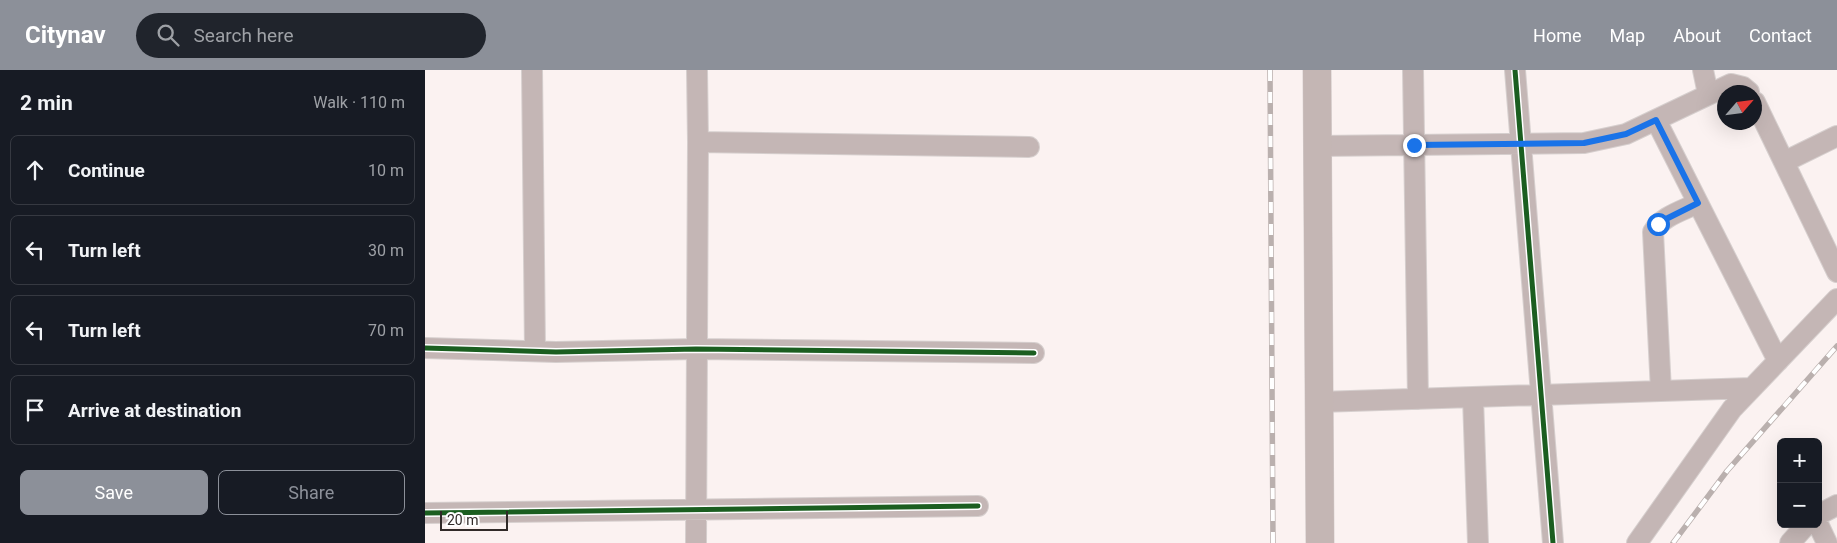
<!DOCTYPE html>
<html lang="en">
<head>
<meta charset="utf-8">
<style>
  :root { --surface:#171b24; --page:#20242c; --text:#f1f3f6; --muted:#9ea1a6; --line:#363941; --accent:#8c9099 }
  body { margin:0; font-family:Roboto,sans-serif; background:var(--page); color:var(--text) }
  .controls { position:absolute; right:15px; bottom:15px; display:grid; overflow:hidden; border-radius:8px; box-shadow:0 5px 20px #0002 }
  .controls button { width:45px; height:45px; display:grid; place-items:center; padding:0; border:0; border-bottom:1px solid var(--line); background:var(--surface); color:var(--text); font:25px sans-serif }
  .compass { position:absolute; left:1292px; top:15px; width:45px; height:45px; border-radius:50%; background:var(--surface); box-shadow:0 5px 20px #0002; rotate:62deg }
  .scale { position:absolute; left:15px; bottom:12px; width:68px; box-sizing:border-box; padding-left:5px; border:2px solid #312a28; border-top:0; font-size:14px; line-height:18px; white-space:nowrap; color:#312a28; -webkit-text-stroke:4px #fff; paint-order:stroke }
  .stop { position:absolute; width:15px; height:15px; margin:-11px; border:4px solid #1a73e8; border-radius:50%; background:#fff }
  .stop.end { background:#1a73e8; border-color:#fff; box-shadow:0 1px 5px #0008 }
  .list { margin:0; padding:0; list-style:none }
  h2 { display:flex; justify-content:space-between; align-items:center; height:65px; margin:0; padding:0 20px; font-size:21px }
  h2 small { font-size:16px; font-weight:400; color:var(--muted) }
  .list li { display:grid; grid-template-columns:32px 1fr auto; gap:15px; align-items:center; box-sizing:border-box; height:70px; margin:0 10px 10px; padding:0 10px; border:1px solid var(--line); border-radius:8px }
  .list b { display:block; font-size:19px; white-space:nowrap }
  .list em { font-size:16px; font-style:normal; color:var(--muted) }
  .actions { display:flex; gap:10px; padding:15px 20px }
  .actions a { flex:1; padding:11px 0; border:1px solid var(--accent); border-radius:8px; text-align:center; font-size:18px; color:var(--accent) }
  .actions .main { background:var(--accent); color:#fff }
  .icon { flex:none; width:28px; height:28px; fill:none; stroke:currentColor; stroke-width:2; stroke-linecap:round; stroke-linejoin:round }
  .map { position:relative; flex:none; width:1412px; height:473px; overflow:hidden }
  header { display:flex; align-items:center; gap:30px; box-sizing:border-box; height:70px; padding:0 25px; background:var(--accent); color:#fff }
  header strong { font-size:24px }
  nav { display:flex; gap:28px; margin-inline-start:auto; font-size:18px }
  .search { width:350px; height:45px; background:var(--page); display:flex; align-items:center; gap:12px; box-sizing:border-box; padding:0 18px; border-radius:28px; color:var(--muted); font-size:19px }
  main { display:flex }
  aside { flex:1; background:var(--surface) }
  .map>svg:first-child { display:block }
</style>
</head>
<body>
<header>
<strong>Citynav</strong>
<div class="search"><svg class="icon" aria-label="search" viewBox="0 0 24 24"><circle cx="10" cy="10" r="6"/><path d="M15 15l6 6"/></svg>Search here</div>
<nav><a>Home</a><a>Map</a><a>About</a><a>Contact</a></nav>
</header>
<main>
<aside>
<h2>2 min<small>Walk · 110 m</small></h2>
<ul class="list">
<li><svg class="icon" aria-label="ahead" viewBox="0 0 24 24"><path d="M12 20V5M6 11l6-6 6 6"/></svg><div><b>Continue</b></div><em>10 m</em></li>
<li><svg class="icon" aria-label="left" viewBox="0 0 24 24"><path d="M17 20v-9H6M10 6l-5 5 5 5"/></svg><div><b>Turn left</b></div><em>30 m</em></li>
<li><svg class="icon" aria-label="left" viewBox="0 0 24 24"><path d="M17 20v-9H6M10 6l-5 5 5 5"/></svg><div><b>Turn left</b></div><em>70 m</em></li>
<li><svg class="icon" aria-label="arrive" viewBox="0 0 24 24"><path d="M6 21V4h12l-3 4 3 4H6"/></svg><div><b>Arrive at destination</b></div></li>
</ul>
<div class="actions"><a class="main">Save</a><a>Share</a></div>
</aside>
<div class="map">
<svg width="1412" height="473" viewBox="0 0 1412 473">
  <rect width="100%" height="100%" fill="#fbf2f1"/>
  <g fill="none" stroke-linecap="round" stroke-linejoin="round">
    <g stroke="#d6cfce" stroke-width="22">
      <path id="street" d="M107 0 110 281
        M988 0 993 329
        M1090 0 1128 473
        M1278 0 1283 24
        M1330 32 1412 202
        M1231 50 1353 291
        M273 72 604 77
        M893 76 1159 73 1201 64 1306 14 1318 17 1324 22
        M1359 92 1412 66
        M0 278 131 282 271 279 609 283
        M1236 321 1228 162C1237 146 1257 141 1273 133
        M1048 328 1053 473
        M895 332 1327 318
        M0 443 553 436
        M1393 445 1412 435
        M1393 454 1402 473
        M271 473 273 72 272 0
        M1212 473 1307 339 1412 229
        M1365 473 1382 454"/>
    </g>
    <g stroke="#d6cfce" stroke-width="29">
      <path id="secondary" d="M892 0 895 473"/>
    </g>
    <use href="#street" stroke="#c4b6b5" stroke-width="20"/>
    <use href="#secondary" stroke="#c4b6b4" stroke-width="28"/>
    <g stroke="#bab0ae" stroke-width="5.5">
      <path id="rail" d="M845 0 848 473
        M1248 473 1302 401 1412 276"/>
    </g>
    <use href="#rail" stroke="#fff" stroke-width="4" stroke-dasharray="11" stroke-linecap="butt"/>
    <g stroke="#fff" stroke-width="8">
      <path id="cycleway" d="M1090 0 1128 473
        M0 278 131 282 271 279 609 283
        M0 443 553 436"/>
    </g>
    <use href="#cycleway" stroke="#1b5e20" stroke-width="5"/>
  </g>
  <g fill="none" stroke-linecap="round" stroke-linejoin="round">
    <path stroke="#1a73e8" stroke-width="6" d="M989 75 1159 73 1201 64 1231 50 1273 133 1239 150 1233 154"/>
  </g>
</svg>
<div class="controls">
<button>+</button>
<button>−</button>
</div>
<svg class="compass" viewBox="-18 -18 36 36"><path d="M0-13l5 13h-10z" fill="#e53935"/><path d="M0 13l5-13h-10z" fill="#9ea1a6"/></svg>
<div class="scale">20 m</div>
<div class="stop" style="left:1233px;top:154px"></div>
<div class="stop end" style="left:989px;top:75px"></div>
</div>
</main>
</body>
</html>
